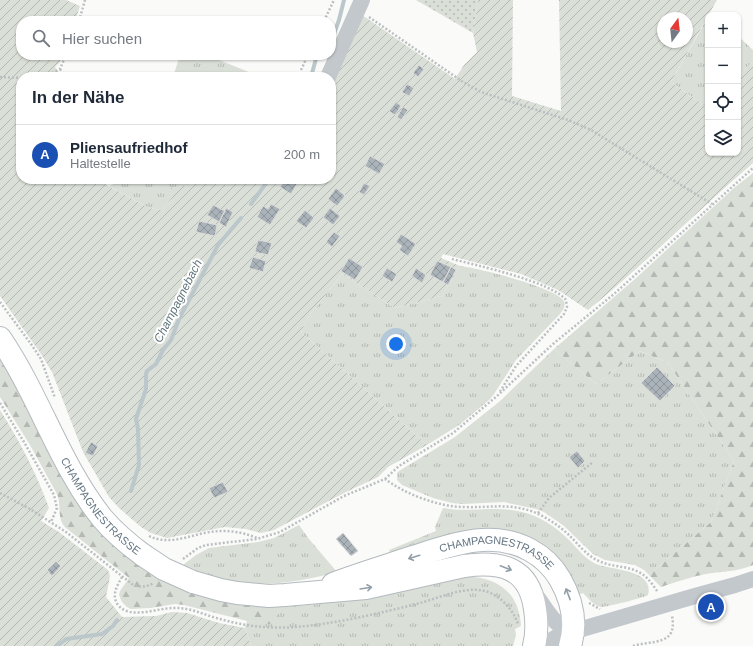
<!DOCTYPE html>
<html lang="de">
<head>
<meta charset="utf-8">
<style>
  :root { --surface:#fff; --page:#f2f2f3; --text:#1f2937; --muted:#747a83; --line:#e0e1e3; --accent:#e4572e }
  body { margin:0; font-family:Helvetica,sans-serif; background:var(--page); color:var(--text) }
  .controls { position:absolute; right:12px; top:12px; display:grid; overflow:hidden; border-radius:8px; box-shadow:0 1px 3px #0004 }
  .controls button { width:36px; height:36px; display:grid; place-items:center; padding:0; border:0; border-bottom:1px solid var(--line); background:var(--surface); color:var(--text); font:20px sans-serif }
  .compass { position:absolute; left:657px; top:12px; width:36px; height:36px; border-radius:50%; background:var(--surface); box-shadow:0 1px 3px #0004; rotate:15deg }
  .you { position:absolute; left:396px; top:344px; width:14px; height:14px; margin:-10px; border:3px solid #fff; border-radius:50%; background:#1a73e8; box-shadow:0 0 0 6px #1a73e833 }
  .badge { display:grid; place-items:center; width:26px; height:26px; border-radius:50%; background:var(--accent); color:#fff; font-size:13px; font-weight:700 }
  .pin { position:absolute; translate:-50% -50%; border:2px solid #fff; box-shadow:0 1px 4px #0006 }
  .list { margin:0; padding:0; list-style:none }
  h2 { display:flex; justify-content:space-between; align-items:center; height:52px; margin:0; padding:0 16px; font-size:17px }
  h2 small { font-size:13px; font-weight:400; color:var(--muted) }
  .list li { display:grid; grid-template-columns:26px 1fr auto; gap:12px; align-items:center; box-sizing:border-box; height:60px; padding:0 16px; border-top:1px solid var(--line) }
  .list b { display:block; font-size:15px; white-space:nowrap }
  .list p { margin:0; font-size:13px; white-space:nowrap; color:var(--muted) }
  .list em { font-size:13px; font-style:normal; color:var(--muted) }
  .icon { flex:none; width:22px; height:22px; fill:none; stroke:currentColor; stroke-width:2; stroke-linecap:round; stroke-linejoin:round }
  .map { position:relative; flex:none; width:753px; height:646px; overflow:hidden }
  .search { position:absolute; background:var(--surface); box-shadow:0 1px 3px #0004; left:16px; top:16px; width:320px; height:44px; display:flex; align-items:center; gap:10px; box-sizing:border-box; padding:0 14px; border-radius:16px; color:var(--muted); font-size:15px }
  .panel { position:absolute; background:var(--surface); box-shadow:0 1px 3px #0004; left:16px; top:72px; width:320px; height:112px; border-radius:16px }
  .map>svg:first-child { display:block }
</style>
</head>
<body>
<div class="map">
<svg width="753" height="646" viewBox="0 0 753 646">
  <defs>
    <pattern id="grass-tufts" width="24" height="20" patternUnits="userSpaceOnUse"><rect width="24" height="20" fill="#dadfd7"/><path d="M3 7l-1-3M5 7V3M7 7l1-3M15 17l-1-3M17 17v-4M19 17l1-3" fill="none" stroke="#b4b9b4"/></pattern>
    <pattern id="forest-firs" width="22" height="20" patternUnits="userSpaceOnUse"><rect width="22" height="20" fill="#dadfd7"/><path d="M5 1l3.5 6h-7zM16 11l3.5 6h-7z" fill="#b4b9b4"/></pattern>
    <pattern id="park-dots" width="8" height="8" patternUnits="userSpaceOnUse"><rect width="8" height="8" fill="#dadfd7"/><path d="M2 2h.1M6 6h.1" fill="none" stroke="#b4b9b4" stroke-width="1.8" stroke-linecap="round"/></pattern>
    <pattern id="garden-furrows" width="10" height="10" patternUnits="userSpaceOnUse"><rect width="10" height="10" fill="#dadfd7"/><path d="M-1 1l2-2M0 10L10 0M9 11l2-2" fill="none" stroke="#b4b9b4"/></pattern>
    <pattern id="building-cross-hatch" width="8" height="8" patternUnits="userSpaceOnUse"><rect width="8" height="8" fill="#aab3b9"/><path d="M0 0l8 8M0 8l8-8" fill="none" stroke="#8e969c"/></pattern>
  </defs>
  <rect width="100%" height="100%" fill="#fafaf8"/>
  <path fill="url(#grass-tufts)" d="M708 17V108L671 82Z
    M738 36 753 50V61L738 77Z
    M180 55H207L261 77H173Z
    M125 179H243L230 181 229 185 200 183 172 188 173 196 162 210 149 208 109 186Z
    M245 179H269L264 185Z
    M460 266C478 268 554 287 563 300 567 305 563 310 560 314L516 360 494 394 489 400 459 425 427 445 301 332 308 317 342 274 395 308 442 296Z
    M554 349 596 384 640 351 668 363 734 461 711 522 649 575 644 570 635 565 605 560 593 554 564 526 544 512 536 509 504 502 462 504 452 503 433 498 402 485 397 480V473L399 471 455 437 499 402Z
    M443 508C470 513 496 505 522 512 540 516 556 527 569 540 577 548 585 559 596 564 610 570 655 569 648 595 643 598 607 607 601 607 593 605 588 598 583 593L578 595 540 545 391 556 389 550 436 531 435 527Z
    M299 525 309 539 337 572C303 581 269 587 234 582 221 580 208 575 195 571L194 569 183 565 196 555 209 548 258 542 274 538Z
    M466 576C498 578 519 592 521 626L515 629 516 635 513 646H251L245 628 247 621 276 624 278 607C341 605 404 588 466 576Z"/>
  <path fill="url(#forest-firs)" d="M753 173V565C736 572 724 571 706 574 691 577 676 582 661 587L649 575 711 522 734 461 668 363 640 351 596 384 554 349 635 279 734 188Z
    M0 353 123 551 259 606 278 607 277 625 247 621 184 605 175 604 150 608 131 609 127 607 122 602 119 595 120 591 129 578 66 528C56 519 62 505 57 494L30 445 0 397Z"/>
  <path fill="url(#park-dots)" d="M416 0H478L473 33Z"/>
  <path fill="url(#garden-furrows)" fill-rule="evenodd" d="M0 0H66L80 6 75 21H21V55H63L60 62 55 67 61 77H21V179H103L105 184 149 208 162 210 173 196 171 188 200 183 228 185 230 181 245 179 264 185 269 179H331L332 81 359 15 365 17 455 79 464 65 477 52 473 33 478 0H513L512 96 561 111 559 0H717L671 82 708 108V153H738V77L753 61V163C697 211 645 264 588 310L558 290 521 274 443 254 441 258 460 266 442 296 395 308 342 274 308 317 301 332 427 445 388 467 378 477 344 493 274 530 261 533 246 529 225 527 167 538 151 533 141 527 119 508 109 497 83 452 52 372 41 354 0 296ZM663 18H687V42H663Z
    M0 410C20 442 36 472 49 508L41 521 59 532 108 570 110 576 106 597 122 617 156 616 172 612 187 613 219 623 245 628 251 646H0Z"/>
  <g fill="none" stroke-linecap="round" stroke-linejoin="round">
    <path stroke="#bbc7cb" stroke-width="4" d="M331 42 339 20 344 0
      M311 77 317 55
      M251 204 269 179
      M131 491 139 465 138 429 136 419 146 389V374L147 371 156 364 163 350 171 340 179 319 218 245 241 218
      M57 646 66 639 102 634 113 626 117 620"/>
  </g>
  <path fill="url(#building-cross-hatch)" stroke="#dcdcda" d="M419 65 424 69 418 77 413 73Z
    M407 84 414 88 409 96 402 92Z
    M396 102 401 106 395 115 389 111Z
    M403 107 408 110 401 120 397 117Z
    M370 156 385 164 379 174 365 166Z
    M286 179H300L291 194 280 187Z
    M364 183 370 186 364 195 359 192Z
    M336 188 345 196 337 206 328 199Z
    M271 204 280 209 270 225 257 217 263 206 268 209Z
    M213 205 225 211 219 222 207 215Z
    M226 208 233 212 226 227 219 223Z
    M330 208 340 216 333 225 323 217Z
    M305 210 314 218 306 228 296 221Z
    M199 221 217 225 215 236 196 232Z
    M334 232 340 236 332 247 326 242Z
    M401 234 416 244 408 256 399 250 402 246 396 242Z
    M258 240 272 243 268 255 255 252Z
    M253 257 266 261 263 272 249 268Z
    M349 258 363 267 355 280 341 271Z
    M437 261 451 267 443 282 430 275Z
    M451 267 456 270 448 285 443 282Z
    M387 268 397 274 392 282 382 276Z
    M416 268 426 275 422 283 412 276Z
    M657 367 675 386 660 401 641 383Z
    M91 442 98 446 93 456 85 453Z
    M577 451 585 461 578 468 569 457Z
    M223 482 228 492 214 498 209 488Z
    M343 533 358 551 351 556 336 539Z
    M56 561 61 566 52 576 47 570Z
    M716 605V609H705V606Z
    M705 609 717 610 716 619 704 618Z"/>
  <g fill="none" stroke-linecap="round" stroke-linejoin="round">
    <g stroke="#b3babf" stroke-width="24">
      <g id="secondary">
        <path id="s1" d="M0 338C39 395 59 464 102 518 114 532 128 544 143 555"/>
        <path d="M193 582 221 590 237 593 269 596 285 595 366 588 464 566C501 561 529 567 535 609 537 622 537 634 534 646"/>
        <path id="s2" d="M333 584C359 574 386 566 413 557 451 545 492 529 530 550 543 557 553 567 560 579 572 600 577 623 570 646"/>
      </g>
    </g>
    <path stroke="#bbbfc2" stroke-width="2.5" stroke-dasharray="2 2" stroke-linecap="butt" d="M369 17 463 82 481 92 568 120 591 130 712 204
      M79 21 85 0
      M324 21 334 0
      M60 69 65 77
      M301 70 308 55
      M0 77 21 78
      M45 77 60 69 66 55
      M452 259C476 265 552 282 566 300L567 307 564 314 516 366 499 393
      M0 302 31 344 41 359 55 398
      M0 403 24 442 54 495 57 508 51 522
      M385 479 399 466 453 433 497 396 553 344 614 294 753 168
      M0 493 30 509 66 532 132 584C140 588 147 587 154 583
      M538 513 549 498 593 462
      M149 536C167 545 186 537 204 533 223 529 240 531 257 538
      M183 559 198 548 206 545 257 539 280 532 344 496 385 479C405 494 439 507 464 507 489 508 506 503 531 511 545 516 558 525 569 535 578 544 587 556 599 561 613 568 629 565 642 574 649 578 653 586 658 592
      M122 577C117 586 111 595 118 605 130 620 157 608 173 608 190 607 204 615 220 619 244 626 270 629 295 627 335 624 381 613 420 603 439 598 460 588 479 590 496 591 513 608 518 624
      M589 603 600 609
      M633 646C652 640 678 646 672 616"/>
    <path stroke="#c3c8cc" stroke-width="16" d="M328 77 362 0
      M534 593C545 606 554 628 573 632
      M543 646 558 636 695 596 735 585 753 579"/>
    <use href="#secondary" stroke="#fff" stroke-width="22"/>
    <g stroke="#b3babf" stroke-width="24" stroke-linecap="butt">
      <path id="secondary-bridge" d="M143 555 164 569 193 582"/>
    </g>
    <use href="#secondary-bridge" stroke="#fff" stroke-width="22"/>
  </g>
  <defs><path id="oneway-shaft" d="M-6 0H5M1.5-3L5.5 0L1.5 3" fill="none" stroke-width="1.6" stroke-linecap="round" stroke-linejoin="round"/></defs>
  <g stroke="#939fa8">
    <use href="#oneway-shaft" transform="translate(414 557) rotate(163)"/>
    <use href="#oneway-shaft" transform="translate(506 568) rotate(21)"/>
    <use href="#oneway-shaft" transform="translate(366 588) rotate(-9)"/>
    <use href="#oneway-shaft" transform="translate(568 594) rotate(-111)"/>
  </g>
  <g text-anchor="middle" stroke-width="4" stroke-linejoin="round" paint-order="stroke">
    <g font-size="11" fill="#657683" stroke="#fff">
      <text dy="4" stroke="none"><textPath href="#s1" startOffset="197">CHAMPAGNESTRASSE</textPath></text>
      <text dy="4" stroke="none"><textPath href="#s2" startOffset="173">CHAMPAGNESTRASSE</textPath></text>
    </g>
    <g font-size="12" font-style="italic" fill="#60757c" stroke="#fff">
      <text transform="translate(178 301) rotate(-63)" y="4">Champagnebach</text>
    </g>
  </g>
</svg>
<div class="controls">
<button>+</button>
<button>−</button>
<button><svg class="icon" aria-label="locate" viewBox="0 0 24 24"><circle cx="12" cy="12" r="6"/><path d="M12 2v4M12 18v4M2 12h4M18 12h4"/></svg></button>
<button><svg class="icon" aria-label="layers" viewBox="0 0 24 24"><path d="M12 4l9 5-9 5-9-5zM3 14l9 5 9-5"/></svg></button>
</div>
<svg class="compass" viewBox="-18 -18 36 36"><path d="M0-13l5 13h-10z" fill="#e53935"/><path d="M0 13l5-13h-10z" fill="#747a83"/></svg>
<div class="you"></div>
<div class="pin badge" style="left:711px;top:607px;background:#1a4fb4">A</div>
<div class="search"><svg class="icon" aria-label="search" viewBox="0 0 24 24"><circle cx="10" cy="10" r="6"/><path d="M15 15l6 6"/></svg>Hier suchen</div>
<section class="panel">
<h2>In der Nähe<small></small></h2>
<ul class="list">
<li><span class="badge" style="background:#1a4fb4">A</span><div><b>Pliensaufriedhof</b><p>Haltestelle</p></div><em>200 m</em></li>
</ul>
</section>
</div>
</body>
</html>
